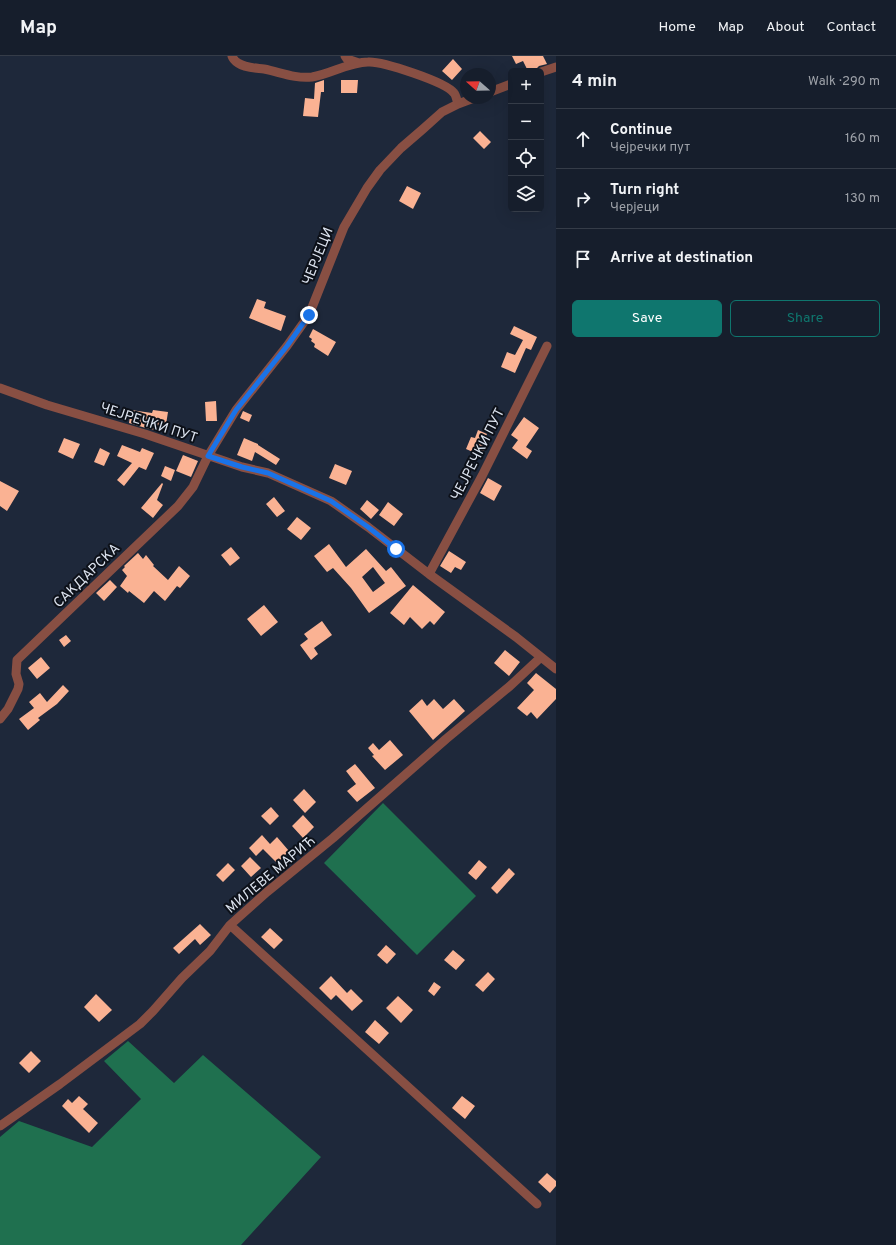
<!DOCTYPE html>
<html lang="en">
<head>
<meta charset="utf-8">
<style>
  :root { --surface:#161e2c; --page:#1f2734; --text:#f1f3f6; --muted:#9ea2a9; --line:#353c48; --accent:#0f766e }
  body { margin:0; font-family:Overpass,sans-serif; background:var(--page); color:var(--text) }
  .controls { position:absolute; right:12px; top:12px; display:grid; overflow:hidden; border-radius:6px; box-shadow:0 4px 16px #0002 }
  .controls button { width:36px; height:36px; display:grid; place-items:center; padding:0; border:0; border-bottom:1px solid var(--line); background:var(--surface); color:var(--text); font:20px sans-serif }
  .compass { position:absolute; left:460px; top:12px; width:36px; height:36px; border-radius:50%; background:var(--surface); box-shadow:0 4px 16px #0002; rotate:290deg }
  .stop { position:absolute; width:12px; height:12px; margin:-9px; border:3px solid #1a73e8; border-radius:50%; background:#fff }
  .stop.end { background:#1a73e8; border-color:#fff; box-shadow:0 1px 4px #0008 }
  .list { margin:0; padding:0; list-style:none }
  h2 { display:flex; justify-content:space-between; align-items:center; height:52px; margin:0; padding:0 16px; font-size:17px }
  h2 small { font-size:13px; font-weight:400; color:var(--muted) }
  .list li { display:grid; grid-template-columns:26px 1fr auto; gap:12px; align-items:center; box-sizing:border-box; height:60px; padding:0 16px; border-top:1px solid var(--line) }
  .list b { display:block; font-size:15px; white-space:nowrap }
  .list p { margin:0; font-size:13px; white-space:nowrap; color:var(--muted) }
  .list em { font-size:13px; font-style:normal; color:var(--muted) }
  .actions { display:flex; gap:8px; padding:12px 16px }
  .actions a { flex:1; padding:9px 0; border:1px solid var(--accent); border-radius:6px; text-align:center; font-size:14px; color:var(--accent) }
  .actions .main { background:var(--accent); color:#fff }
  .icon { flex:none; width:22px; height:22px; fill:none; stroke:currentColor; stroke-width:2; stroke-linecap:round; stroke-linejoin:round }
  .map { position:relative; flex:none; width:556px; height:1189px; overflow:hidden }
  header { display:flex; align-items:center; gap:24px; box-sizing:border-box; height:56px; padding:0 20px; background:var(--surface); border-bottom:1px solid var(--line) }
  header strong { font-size:19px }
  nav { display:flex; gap:22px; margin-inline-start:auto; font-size:14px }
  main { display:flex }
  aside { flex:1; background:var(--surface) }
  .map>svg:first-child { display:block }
</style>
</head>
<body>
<header>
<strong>Map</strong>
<nav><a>Home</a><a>Map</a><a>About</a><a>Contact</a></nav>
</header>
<main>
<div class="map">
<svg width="556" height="1189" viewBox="0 0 556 1189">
  <rect width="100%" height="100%" fill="#1e283a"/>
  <path fill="#1f704f" d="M383 747 476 840 417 899 324 807Z
    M128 985 174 1027 203 999 321 1101 241 1189H0V1081L19 1065 92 1091 141 1043 104 1005Z"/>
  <path fill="#fab293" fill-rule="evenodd" d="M512 0H543L547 8 539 10 534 15H528L523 5 516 8Z
    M453 3 462 13 452 24 442 15Z
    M324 24V36H321L318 61 303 60 305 42 314 43 315 27Z
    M341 24H358L357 37H341Z
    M480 75 491 86 484 93 473 82Z
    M407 130 421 137 413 153 399 145Z
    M257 243 266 246 264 252 286 260 281 275 249 262Z
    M514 270 537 281 531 294 526 292 515 317 501 311 507 296 515 299 523 284 510 278Z
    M313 273 336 286 328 300 314 291 315 288 311 285 312 283 309 281Z
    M216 345 217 365H206L205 346Z
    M131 354 152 357 153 354 168 356 165 375 149 373 129 367Z
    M243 355 252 359 249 366 240 362Z
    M524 361 539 372 526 391 532 395 527 403 512 392 518 384 511 379Z
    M478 374 487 378 483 386 487 388 482 400 466 393 471 381 475 382Z
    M64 382 80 388 73 403 58 396Z
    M244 382 258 388V389L280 403 276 409 255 396 252 405 237 399Z
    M122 389 140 396 142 392 154 397 146 414 139 411 124 430 117 424 132 407 117 400Z
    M100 392 110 397 104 410 94 406Z
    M183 399 198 405 191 421 176 415Z
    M335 408 352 415 346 429 329 422Z
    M165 410 175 414 171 425 161 420Z
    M488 422 502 430 494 445 480 437Z
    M0 425 19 435 7 455 0 450Z
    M162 427 163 428 157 444 163 449 153 462 141 452Z
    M274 441 285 455 277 461 266 448Z
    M367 444 379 454 371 463 360 453Z
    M388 446 403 458 394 470 379 459Z
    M297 461 311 472 301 484 287 473Z
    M329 488 346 511 366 493 386 515 391 511 406 530 369 557 351 532 333 512 327 516 314 500ZM373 511 385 527 373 536 362 521Z
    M231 491 240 502 230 510 221 499Z
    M449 495 466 506 461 514 455 511 451 517 440 510Z
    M138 497 143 503 146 499 154 509 153 510 168 524 179 510 190 520 180 532 177 530 165 545 154 535 144 547 129 535 128 537 120 530 127 520 122 514 125 511 124 510Z
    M110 524 117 531 104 545 96 537Z
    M413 529 445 556 434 569 430 565 422 573 410 561 404 569 390 557Z
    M264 549 278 566 261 580 247 563Z
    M322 565 332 579 314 592 318 598 311 604 300 589 308 583 304 578Z
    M66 579 71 585 64 591 59 584Z
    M505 594 520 606 509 620 494 607Z
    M41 601 50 612 37 623 28 612Z
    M536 617 556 633V643L537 663 531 656 527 660 517 652 534 634 527 627Z
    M63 629 69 635 57 648 38 662 40 664 28 674 19 663 34 652 29 646 40 637 47 646Z
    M422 643 427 650 434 643 443 653 454 643 465 655 433 684 409 655Z
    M390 684 403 699 385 714 372 700 374 699 368 692 373 687 379 694Z
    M355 708 375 732 357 746 347 735 356 728 346 715Z
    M304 733 316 746 305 757 293 744Z
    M271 751 279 760 270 769 261 760Z
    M303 759 314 771 303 782 292 770Z
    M262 779 270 788 277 781 289 795 277 807 263 793 256 800 249 792Z
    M250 801 261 812 251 821 241 810Z
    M479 804 487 811 476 824 468 817Z
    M228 807 235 814 223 826 216 819Z
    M509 812 515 818 497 838 491 832Z
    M200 868 211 879 200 889 195 883 179 898 173 892Z
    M270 872 283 884 274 893 261 881Z
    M386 889 396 898 387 908 377 899Z
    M453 894 465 904 456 914 444 904Z
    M488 916 495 923 483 936 475 929Z
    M331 920 347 937 351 933 363 945 352 955 336 939 331 944 319 932Z
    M434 926 441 931 434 940 428 935Z
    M96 938 112 954 99 966 84 951Z
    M398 940 413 954 401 967 386 952Z
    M375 964 389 977 379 988 365 976Z
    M31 995 41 1005 29 1017 19 1007Z
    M79 1040 88 1048 83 1053 98 1067 89 1077 62 1050 68 1043 72 1047Z
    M462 1040 475 1050 465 1063 452 1052Z
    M547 1117 556 1125V1130L550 1137 538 1126Z"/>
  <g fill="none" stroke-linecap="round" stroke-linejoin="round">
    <path stroke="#884f43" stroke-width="9" d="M232 0C233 3 235 5 238 7 245 12 256 12 264 13 280 16 295 23 312 21 331 18 349 6 368 6 382 5 446 26 454 37 456 39 457 45 458 48
      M345 0 347 3 359 7
      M541 16 556 11
      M490 36 511 28
      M0 332 47 349 145 378 242 411 268 417 331 445 368 471 429 518 516 581 556 613
      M429 518 482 420 547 290
      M0 663 8 653 18 633 19 628 16 618 17 604 178 450 193 431 208 400 236 354 287 290 309 259 344 171 367 132 380 114 401 92 423 73 442 56 458 48 474 42
      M230 869 537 1148
      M0 1070 60 1028 140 968 153 955 182 922 210 895 230 869 267 836 333 782 446 683 510 630 540 602"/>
  </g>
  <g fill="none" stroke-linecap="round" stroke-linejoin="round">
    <path stroke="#1a73e8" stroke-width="5" d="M309 259 287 290 236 354 208 400 242 411 268 417 331 445 368 471 396 493"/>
  </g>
  <g text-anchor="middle" stroke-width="4" stroke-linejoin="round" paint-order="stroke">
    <g font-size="14" fill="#dce3ef" stroke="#0d1119">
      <text transform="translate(317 200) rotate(-68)" y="5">ЧЕРЈЕЦИ</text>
      <text transform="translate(149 366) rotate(18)" y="5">ЧЕЈРЕЧКИ ПУТ</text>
      <text transform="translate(477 398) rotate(-63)" y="5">ЧЕЈРЕЧКИ ПУТ</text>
      <text transform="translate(86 519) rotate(-44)" y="5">САКДАРСКА</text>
      <text transform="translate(270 818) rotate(-40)" y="5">МИЛЕВЕ МAРИЋ</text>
    </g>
  </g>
</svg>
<div class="controls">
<button>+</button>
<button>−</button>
<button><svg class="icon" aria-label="locate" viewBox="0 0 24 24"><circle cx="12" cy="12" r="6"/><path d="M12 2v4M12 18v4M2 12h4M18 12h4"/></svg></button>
<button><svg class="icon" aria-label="layers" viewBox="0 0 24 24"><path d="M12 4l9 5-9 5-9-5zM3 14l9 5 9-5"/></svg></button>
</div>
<svg class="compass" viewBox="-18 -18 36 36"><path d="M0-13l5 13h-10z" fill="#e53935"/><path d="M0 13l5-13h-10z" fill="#9ea2a9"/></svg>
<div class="stop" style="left:396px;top:493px"></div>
<div class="stop end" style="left:309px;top:259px"></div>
</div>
<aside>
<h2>4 min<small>Walk · 290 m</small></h2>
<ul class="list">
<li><svg class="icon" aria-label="ahead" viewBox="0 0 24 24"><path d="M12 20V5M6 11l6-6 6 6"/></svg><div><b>Continue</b><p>Чејречки пут</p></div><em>160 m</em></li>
<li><svg class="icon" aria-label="right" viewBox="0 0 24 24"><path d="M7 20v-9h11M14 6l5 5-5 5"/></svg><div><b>Turn right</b><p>Черјеци</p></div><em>130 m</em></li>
<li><svg class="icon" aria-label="arrive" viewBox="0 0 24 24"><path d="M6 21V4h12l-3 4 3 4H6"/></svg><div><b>Arrive at destination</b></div></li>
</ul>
<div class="actions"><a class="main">Save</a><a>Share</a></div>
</aside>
</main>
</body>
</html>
